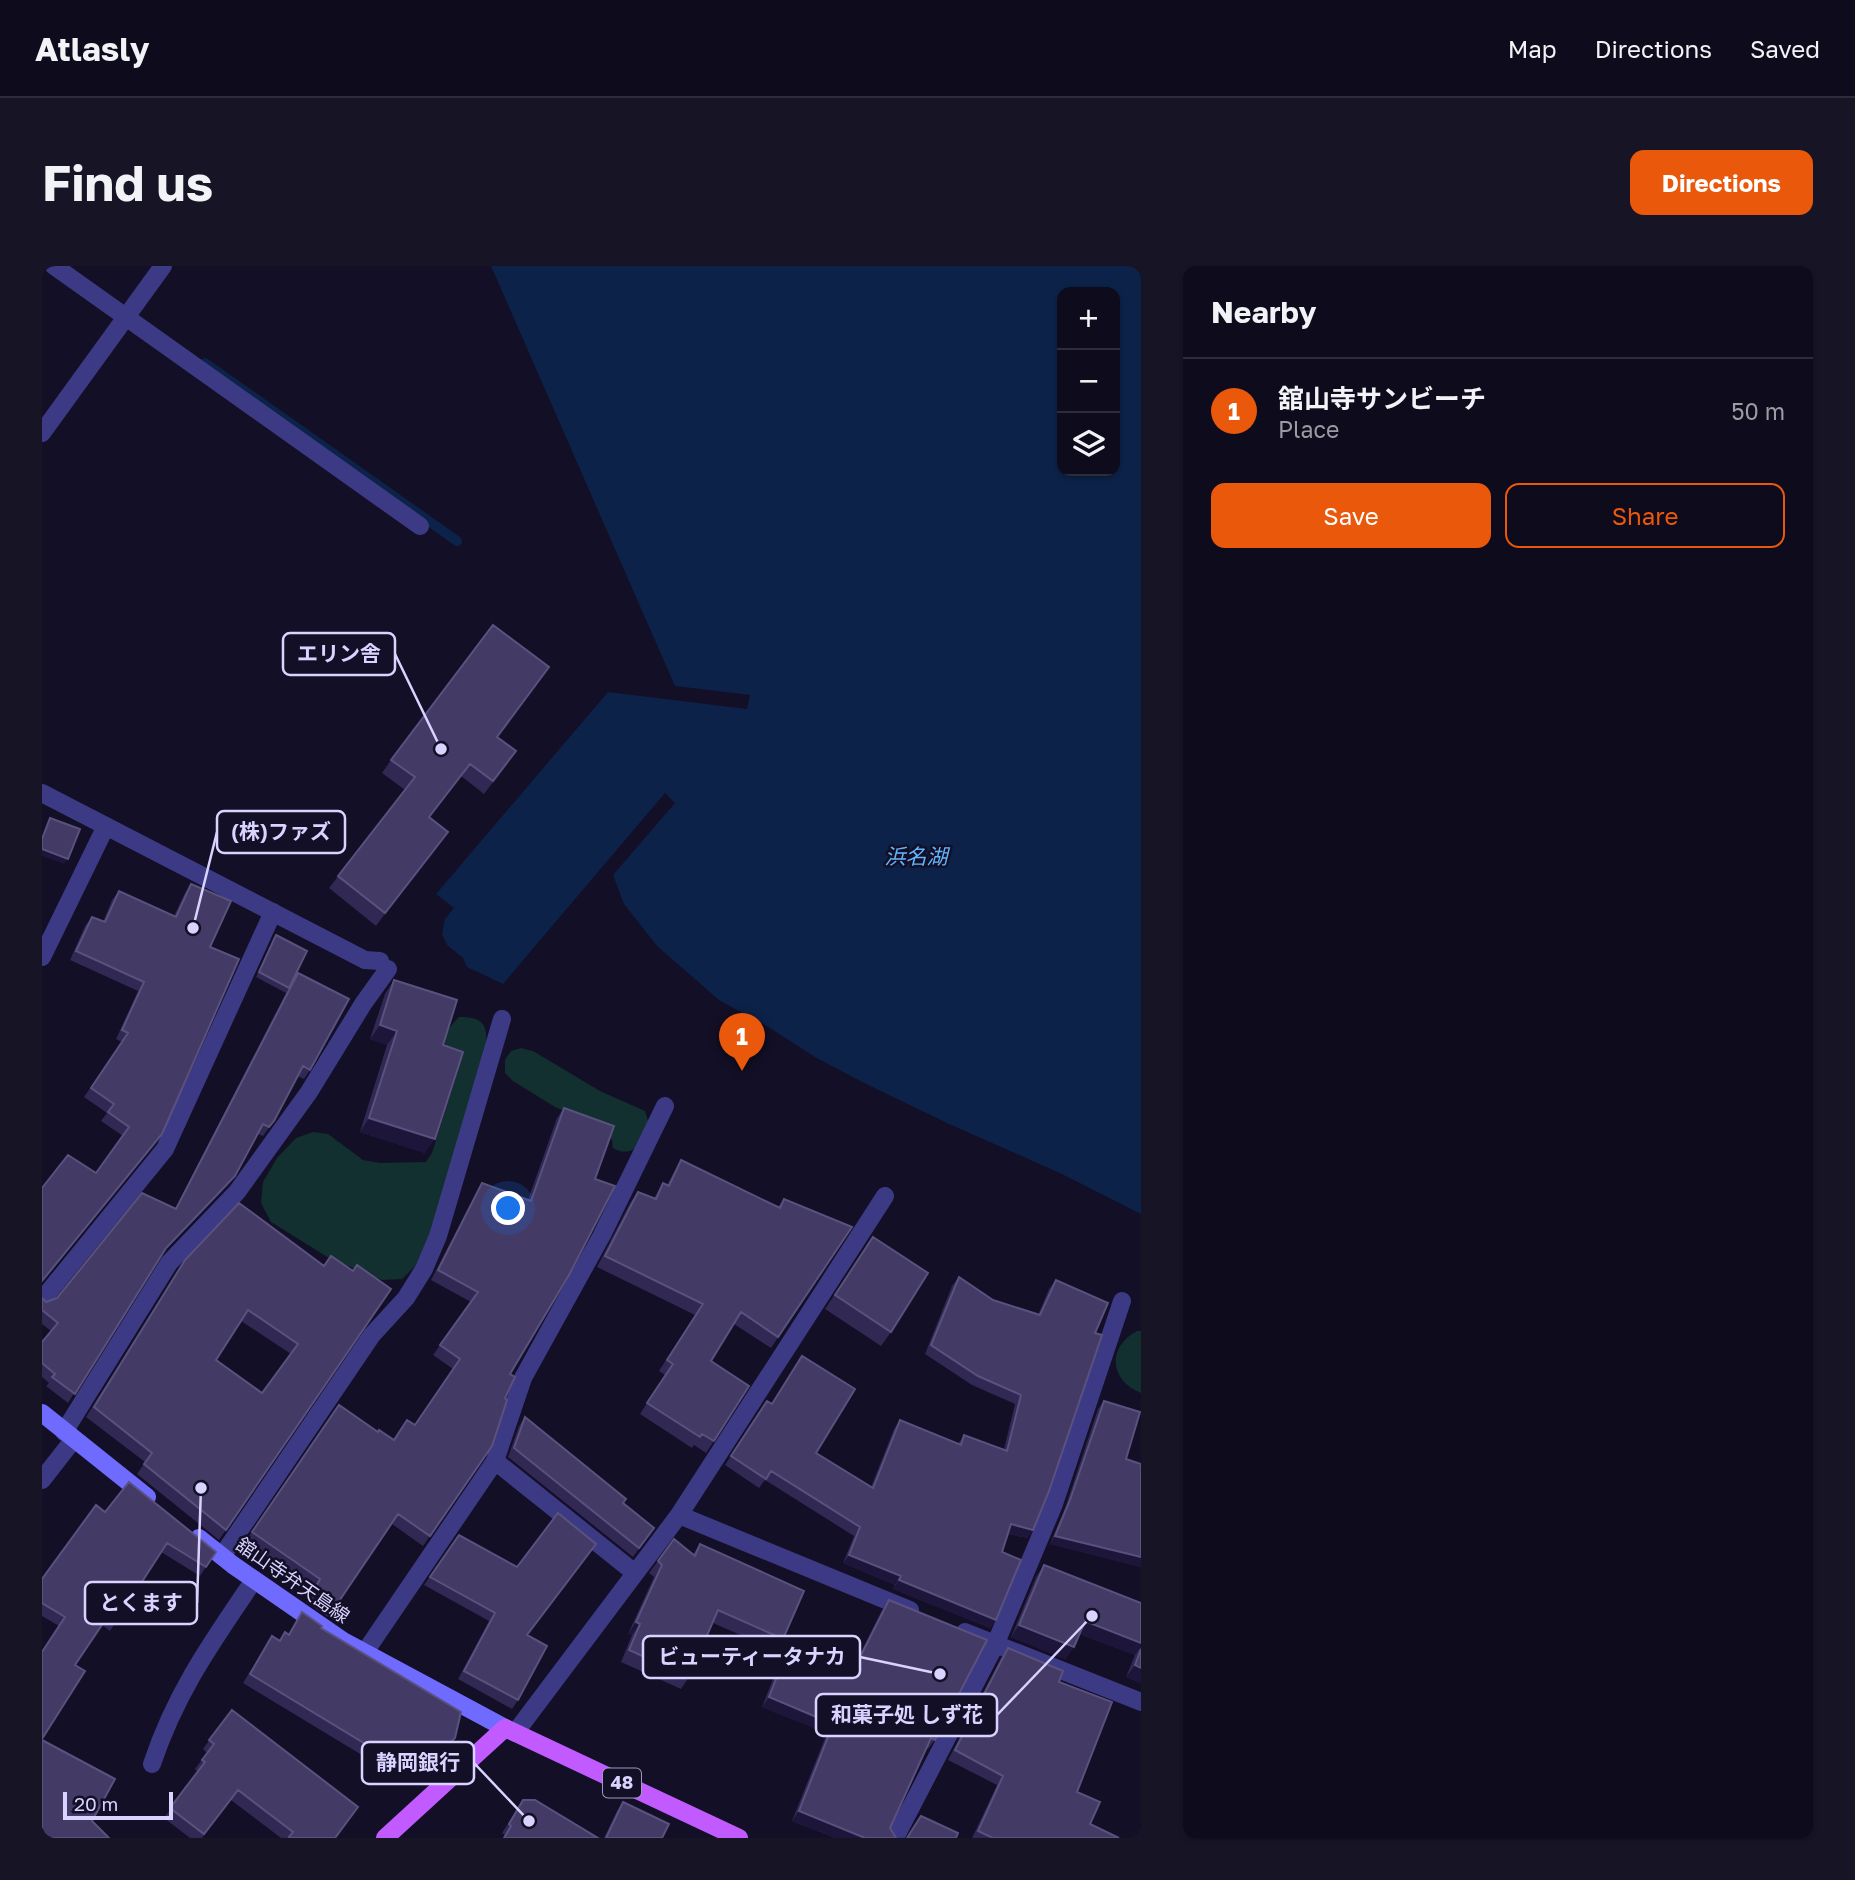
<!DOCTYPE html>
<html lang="en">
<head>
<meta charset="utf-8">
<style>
  :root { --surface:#0e0b1c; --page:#171425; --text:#f1f3f6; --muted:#9b9ba3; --line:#2e2b3b; --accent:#ea580c }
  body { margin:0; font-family:"Golos Text","Noto Sans JP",sans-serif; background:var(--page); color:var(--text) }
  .controls { position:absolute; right:21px; top:21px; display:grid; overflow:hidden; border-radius:14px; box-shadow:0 2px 5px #0004 }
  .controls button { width:63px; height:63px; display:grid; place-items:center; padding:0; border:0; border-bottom:2px solid var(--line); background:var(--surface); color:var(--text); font:35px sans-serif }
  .scale { position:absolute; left:21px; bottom:18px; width:110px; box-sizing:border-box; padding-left:7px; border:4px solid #d9d4ff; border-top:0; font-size:19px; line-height:24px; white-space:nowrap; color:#d9d4ff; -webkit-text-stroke:5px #130f26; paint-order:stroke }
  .you { position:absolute; left:467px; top:943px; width:24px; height:24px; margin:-18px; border:5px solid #fff; border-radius:50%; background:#1a73e8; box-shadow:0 0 0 10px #1a73e833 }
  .badge { display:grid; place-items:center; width:46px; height:46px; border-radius:50%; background:var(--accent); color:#fff; font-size:23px; font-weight:700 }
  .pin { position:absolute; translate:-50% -58px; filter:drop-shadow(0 2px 4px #0008) }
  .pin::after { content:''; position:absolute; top:37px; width:24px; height:21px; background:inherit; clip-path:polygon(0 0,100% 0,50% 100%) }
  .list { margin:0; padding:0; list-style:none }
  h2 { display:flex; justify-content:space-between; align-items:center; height:91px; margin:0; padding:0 28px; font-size:30px }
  h2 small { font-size:23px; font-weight:400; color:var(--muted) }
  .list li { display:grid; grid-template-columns:46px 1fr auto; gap:21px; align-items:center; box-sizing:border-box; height:105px; padding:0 28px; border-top:2px solid var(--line) }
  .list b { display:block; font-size:26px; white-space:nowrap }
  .list p { margin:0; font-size:23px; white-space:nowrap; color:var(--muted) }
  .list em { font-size:23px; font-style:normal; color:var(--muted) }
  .actions { display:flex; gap:14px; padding:21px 28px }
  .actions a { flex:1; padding:16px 0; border:2px solid var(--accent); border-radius:14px; text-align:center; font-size:24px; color:var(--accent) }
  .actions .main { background:var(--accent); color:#fff }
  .icon { flex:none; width:38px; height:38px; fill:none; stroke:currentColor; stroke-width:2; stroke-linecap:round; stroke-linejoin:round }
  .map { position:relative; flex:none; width:1099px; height:1572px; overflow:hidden; border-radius:14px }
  header { display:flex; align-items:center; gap:42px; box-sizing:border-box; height:98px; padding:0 35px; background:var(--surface); border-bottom:2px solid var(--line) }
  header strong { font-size:33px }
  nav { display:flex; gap:38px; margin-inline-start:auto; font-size:24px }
  .intro { display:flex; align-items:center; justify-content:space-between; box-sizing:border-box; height:168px; padding:0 42px }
  h1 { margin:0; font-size:49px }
  .button { padding:18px 32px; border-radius:14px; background:var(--accent); color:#fff; font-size:24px; font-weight:700 }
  main { display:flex; gap:42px; padding:0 42px }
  aside { flex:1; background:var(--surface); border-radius:14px; box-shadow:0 2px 5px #0004 }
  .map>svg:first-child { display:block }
</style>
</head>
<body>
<header>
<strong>Atlasly</strong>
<nav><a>Map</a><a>Directions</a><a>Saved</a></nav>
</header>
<div class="intro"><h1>Find us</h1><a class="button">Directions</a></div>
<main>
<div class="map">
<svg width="1099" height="1572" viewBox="0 0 1099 1572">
  <rect width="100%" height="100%" fill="#130f26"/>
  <path fill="#12302f" d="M417 751C439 751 446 757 444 779L388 968 374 999 360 1013 340 1014 287 992 229 956 219 937 221 916 235 892 254 872 271 866 286 868 321 894 338 897 384 896 390 887 416 805C415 797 413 797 408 790 397 775 406 762 417 751Z
    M479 782 491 785 558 825 603 845 606 855C600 872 594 895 571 882L570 874 557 860 513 841 471 815 463 807V794L469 785Z
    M1095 1065H1099V1127C1067 1114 1065 1081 1095 1065Z"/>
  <path fill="#0c2248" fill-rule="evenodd" d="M449 0H1099V948L1020 908 905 857 820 816 773 791 728 762 677 734 615 680 582 638 571 609 633 537 623 527 461 718 425 701 421 692 405 679 400 668 403 653 412 642 394 628 566 426 705 443 708 429 633 420ZM1020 26H1073V205H1020Z"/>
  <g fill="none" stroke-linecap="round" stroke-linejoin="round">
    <path stroke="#0c2248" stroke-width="10" d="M163 97 415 275"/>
    <path stroke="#3d3a85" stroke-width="18" d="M0 691 64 560
      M0 1034 123 883 231 646
      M22 1166 127 997 195 926 267 826 321 738 346 703
      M453 1195 593 1307
      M180 1290 330 1069 364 1032 382 1003 396 970 460 753
      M323 1386 453 1195 481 1112 560 969 623 840
      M853 1572 953 1379 1012 1238 1080 1035"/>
    <path stroke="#3d3a85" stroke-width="18" d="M12 0 378 260
      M0 167 121 0
      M0 527 323 694 338 695
      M0 1214 32 1173
      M637 1249 843 930
      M923 1366 1099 1436
      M473 1467 637 1249 868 1344
      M110 1498C134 1426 170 1376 212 1314"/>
    <path stroke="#6f6bff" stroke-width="18" d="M0 1147 105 1231
      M157 1272 191 1299 301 1375 463 1462"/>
    <path stroke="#c25bff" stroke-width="18" d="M343 1572 463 1462 697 1572"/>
  </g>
  <path fill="#312854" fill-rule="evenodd" d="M456 472 465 498 442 528 419 510 388 551 406 566 334 660 287 622 363 524 340 507 349 494Z
    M149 618 168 681 113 877 54 907 81 870 59 855 65 847 42 831 80 776 74 773 96 725 28 694 43 660 50 651 61 656 70 634 77 625 132 650 143 627Z
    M234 669 251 714 256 707 268 804 262 813 255 810 232 855 221 870 216 868 193 910 186 919 119 989 26 1137 4 1120 7 1117 0 1111V1076L9 1065 0 1058V1032L4 1036 15 1032 133 943 245 725 244 727 214 711 231 674Z
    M352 714 401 779 383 887 318 866 345 779 328 773 343 728Z
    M522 842 463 1132 450 1180 381 1280 350 1258 286 1351 264 1336 271 1323 203 1276 297 1139 336 1166 352 1174 372 1159 411 1103 391 1089 429 1036 389 1014 434 927 440 917 486 934 515 852Z
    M639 894 736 941 742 933 810 961 729 1082 692 1058 669 1095 672 1175 664 1187 652 1179 650 1182 598 1148 623 1109 617 1105 653 1049 555 1001 588 937 596 926 612 932 621 917 625 919 632 906Z
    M831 971 849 1066 839 1080 783 1043Z
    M143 994 282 1000 311 1005 349 1023 177 1274 95 1208 103 1196 44 1151ZM199 1055 249 1088 220 1127 174 1094Z
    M917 1011 951 1034 996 1049 1007 1023 1014 1014 1053 1067 991 1264 985 1272 966 1268 960 1286 954 1354 948 1362 851 1323 853 1319 801 1297 812 1270 723 1214 717 1222 683 1199 725 1135 774 1187 829 1221 852 1163 858 1154 916 1178 922 1169 962 1183 973 1138 930 1119 883 1088 910 1020Z
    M1062 1135 1084 1193 1099 1198V1301L1008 1278 1023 1242 1056 1143Z
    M483 1151 581 1237 612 1262 591 1291 466 1191 477 1160Z
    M63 1246 174 1286 158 1310 119 1286 68 1365 60 1359 33 1399 17 1360 0 1350V1313Z
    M417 1269 485 1369 476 1434 470 1443 416 1413 447 1355 382 1319Z
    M632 1273 651 1288 658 1278 741 1373 733 1384 671 1357 647 1411 639 1423 579 1396 590 1369 586 1368 612 1311 607 1307Z
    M1002 1299 1099 1337V1417L1084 1411 1093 1389 1037 1368 1032 1381 1023 1393 969 1371 994 1311Z
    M847 1334 893 1474 886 1483 884 1482 848 1562 854 1572H793L750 1555 785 1467 720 1441 742 1385 749 1375 812 1400 840 1344Z
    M260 1346 413 1472 407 1482 372 1514 342 1495 338 1500 201 1417 230 1370 237 1374 243 1366 246 1368Z
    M966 1382 1017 1416 1035 1526 1048 1558 1077 1572H930L955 1519 906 1494 959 1392Z
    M190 1444 293 1572H239L189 1534 160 1572H148L122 1552 156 1506 153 1503 165 1487 161 1483Z
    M481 1534 556 1572H461L463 1569 460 1567Z
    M581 1536 620 1572H562L575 1545Z"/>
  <path fill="#1d163a" d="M406 566 397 579 334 660 343 647Z
    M0 583 26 593 22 598 0 590Z
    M338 759 355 765 345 779 328 773Z
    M327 852 393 873 383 887 318 866Z
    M120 868 113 877 0 1016V1015Z
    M193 910 186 919 117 991 124 982Z
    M969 1258 991 1264 985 1272 963 1267Z
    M1013 1270 1099 1291V1301L1008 1278Z
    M807 1289 859 1310 853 1319 801 1297Z
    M857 1314 954 1354 948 1362 851 1323Z
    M1043 1355 1099 1377V1381L1093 1389 1034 1367Z
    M594 1356 598 1358 590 1369 586 1368Z
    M977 1359 1032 1381 1023 1393 969 1371Z
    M1093 1399 1099 1402V1417L1084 1411Z
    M727 1431 791 1458 785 1467 720 1441Z
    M413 1472 407 1482 372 1514 379 1504Z
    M757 1545 823 1572H793L750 1555Z"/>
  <path fill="#433a66" stroke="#5a527e" stroke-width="2" fill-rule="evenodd" d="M451 359 507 401 455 471 474 485 451 515 428 498 387 551 406 566 343 647 296 610 373 511 349 494Z
    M8 552 38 563 26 593 0 583V573Z
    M149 618 189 635 168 681 197 693 120 868 0 1015V922L26 889 54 907 87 861 66 846 72 838 49 822 86 767 80 764 102 716 34 685 50 651 63 656 77 625 134 651Z
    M234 669 265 685 247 722 217 706Z
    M256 707 307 733 268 804 261 800 232 855 227 861 221 858 193 910 124 982 33 1128 10 1111 13 1108 0 1097V1076L16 1057 0 1044V1032L4 1036 15 1032 100 927 134 943Z
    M352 714 415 734 401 779 421 786 393 873 327 852 355 765 338 759Z
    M522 842 572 860 553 913 573 920 527 1009 468 1108 473 1111 463 1132 465 1134 450 1180 388 1270 356 1248 293 1341 271 1326 278 1313 210 1266 297 1139 336 1166 337 1164 352 1174 365 1154 373 1159 418 1093 398 1079 436 1026 396 1004 440 917 489 935Z
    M639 894 738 942 742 933 810 961 736 1071 699 1046 669 1095 707 1120 672 1175 660 1168 658 1171 605 1137 631 1098 625 1094 661 1038 563 990 596 926 614 933 621 917 627 920Z
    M197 937 282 1000 289 990 311 1005 315 999 349 1023 184 1264 102 1198 110 1187 52 1141 143 994ZM206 1044 256 1078 220 1127 174 1094Z
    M831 971 886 1007 849 1066 793 1029Z
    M917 1011 951 1034 998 1049 1014 1014 1066 1037 1053 1067 1060 1069 1007 1225 991 1264 969 1258 960 1286 979 1294 954 1354 857 1314 859 1310 807 1289 818 1261 729 1205 724 1213 689 1190 725 1135 730 1138 760 1090 813 1123 774 1187 831 1222 858 1154 919 1179 922 1169 965 1185 979 1129 936 1110 889 1079Z
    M1062 1135 1098 1146 1084 1193 1099 1198V1291L1013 1270 1028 1234Z
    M483 1151 584 1233 581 1237 612 1262 597 1282 472 1182Z
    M87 1216 174 1286 164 1301 125 1277 74 1356 66 1350 33 1399 43 1405 0 1473V1386L23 1351 0 1337V1313L54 1239 63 1246Z
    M516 1247 554 1278 485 1369 505 1380 476 1434 422 1405 453 1347 388 1311 417 1269 475 1301Z
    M632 1273 653 1290 658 1278 762 1325 741 1373 676 1344 647 1411 587 1384 598 1358 594 1356 620 1299 616 1295Z
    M1002 1299 1099 1337V1377L1043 1355 1032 1381 977 1359Z
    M847 1334 945 1374 893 1474 889 1472 848 1562 854 1572H823L757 1545 791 1458 727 1431 749 1375 813 1401Z
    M260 1346 280 1360 279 1362 419 1446 413 1472 379 1504 348 1485 345 1491 208 1408 230 1370 238 1375 243 1366 247 1369Z
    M966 1382 1021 1405 1017 1416 1070 1436 1035 1526 1058 1536 1048 1558 1077 1572H951L936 1565 961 1510 913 1484Z
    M1099 1383V1402L1093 1399Z
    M190 1444 316 1541 293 1572H248L247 1571 251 1566 196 1524 162 1568 128 1542 163 1496 160 1494 172 1478 167 1474Z
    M0 1474 73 1513 50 1555 67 1572H0Z
    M481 1534H493L556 1572H462L469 1560 467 1558Z
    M581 1536 627 1558 620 1572H564Z
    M879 1550 916 1567 914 1572H865Z"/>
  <g text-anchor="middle" stroke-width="5" stroke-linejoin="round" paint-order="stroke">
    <rect fill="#130f26" stroke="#9e99be" stroke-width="2" x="561" y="1502.5" width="38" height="29" rx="5"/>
    <g font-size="18" font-weight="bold" fill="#d9d4ff">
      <text x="580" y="1523">48</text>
    </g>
    <g font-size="19" fill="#d9d4ff" stroke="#130f26">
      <text transform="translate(251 1314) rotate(35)" y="7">舘山寺弁天島線</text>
    </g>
    <g font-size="21" font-style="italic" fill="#62b6ff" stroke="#130f26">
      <text x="874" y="598">浜名湖</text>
    </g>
  </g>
  <path fill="none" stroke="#d9d4ff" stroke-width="2.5" d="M399 483L353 388M151 662L175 566M159 1222L155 1337M898 1408L818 1391M1050 1350L955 1449M487 1555L432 1497"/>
  <g fill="#d9d4ff" stroke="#130f26" stroke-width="2.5">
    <circle cx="399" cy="483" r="7"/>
    <circle cx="151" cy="662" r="7"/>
    <circle cx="159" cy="1222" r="7"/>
    <circle cx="898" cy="1408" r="7"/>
    <circle cx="1050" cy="1350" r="7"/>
    <circle cx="487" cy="1555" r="7"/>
  </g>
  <g fill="#130f26" stroke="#d9d4ff" stroke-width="2.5">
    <rect x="241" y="367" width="112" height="42" rx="7"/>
    <rect x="175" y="545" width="128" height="42" rx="7"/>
    <rect x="43" y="1316" width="112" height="42" rx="7"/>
    <rect x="601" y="1370" width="217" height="42" rx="7"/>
    <rect x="774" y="1428" width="181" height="42" rx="7"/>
    <rect x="320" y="1476" width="112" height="42" rx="7"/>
  </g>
  <g font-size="21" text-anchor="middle" font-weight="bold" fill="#d9d4ff">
    <text x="297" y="395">エリン舎</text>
    <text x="239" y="573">(株)ファズ</text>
    <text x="99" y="1344">とくます</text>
    <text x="710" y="1398">ビューティータナカ</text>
    <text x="865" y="1456">和菓子処 しず花</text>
    <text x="376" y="1504">静岡銀行</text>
  </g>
</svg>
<div class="controls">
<button>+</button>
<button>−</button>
<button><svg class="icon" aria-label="layers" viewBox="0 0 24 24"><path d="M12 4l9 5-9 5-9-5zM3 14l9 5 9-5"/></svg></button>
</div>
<div class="scale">20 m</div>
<div class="you"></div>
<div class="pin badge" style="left:700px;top:805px">1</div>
</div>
<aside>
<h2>Nearby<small></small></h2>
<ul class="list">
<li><span class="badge">1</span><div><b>舘山寺サンビーチ</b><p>Place</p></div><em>50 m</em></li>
</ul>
<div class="actions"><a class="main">Save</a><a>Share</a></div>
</aside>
</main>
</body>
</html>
